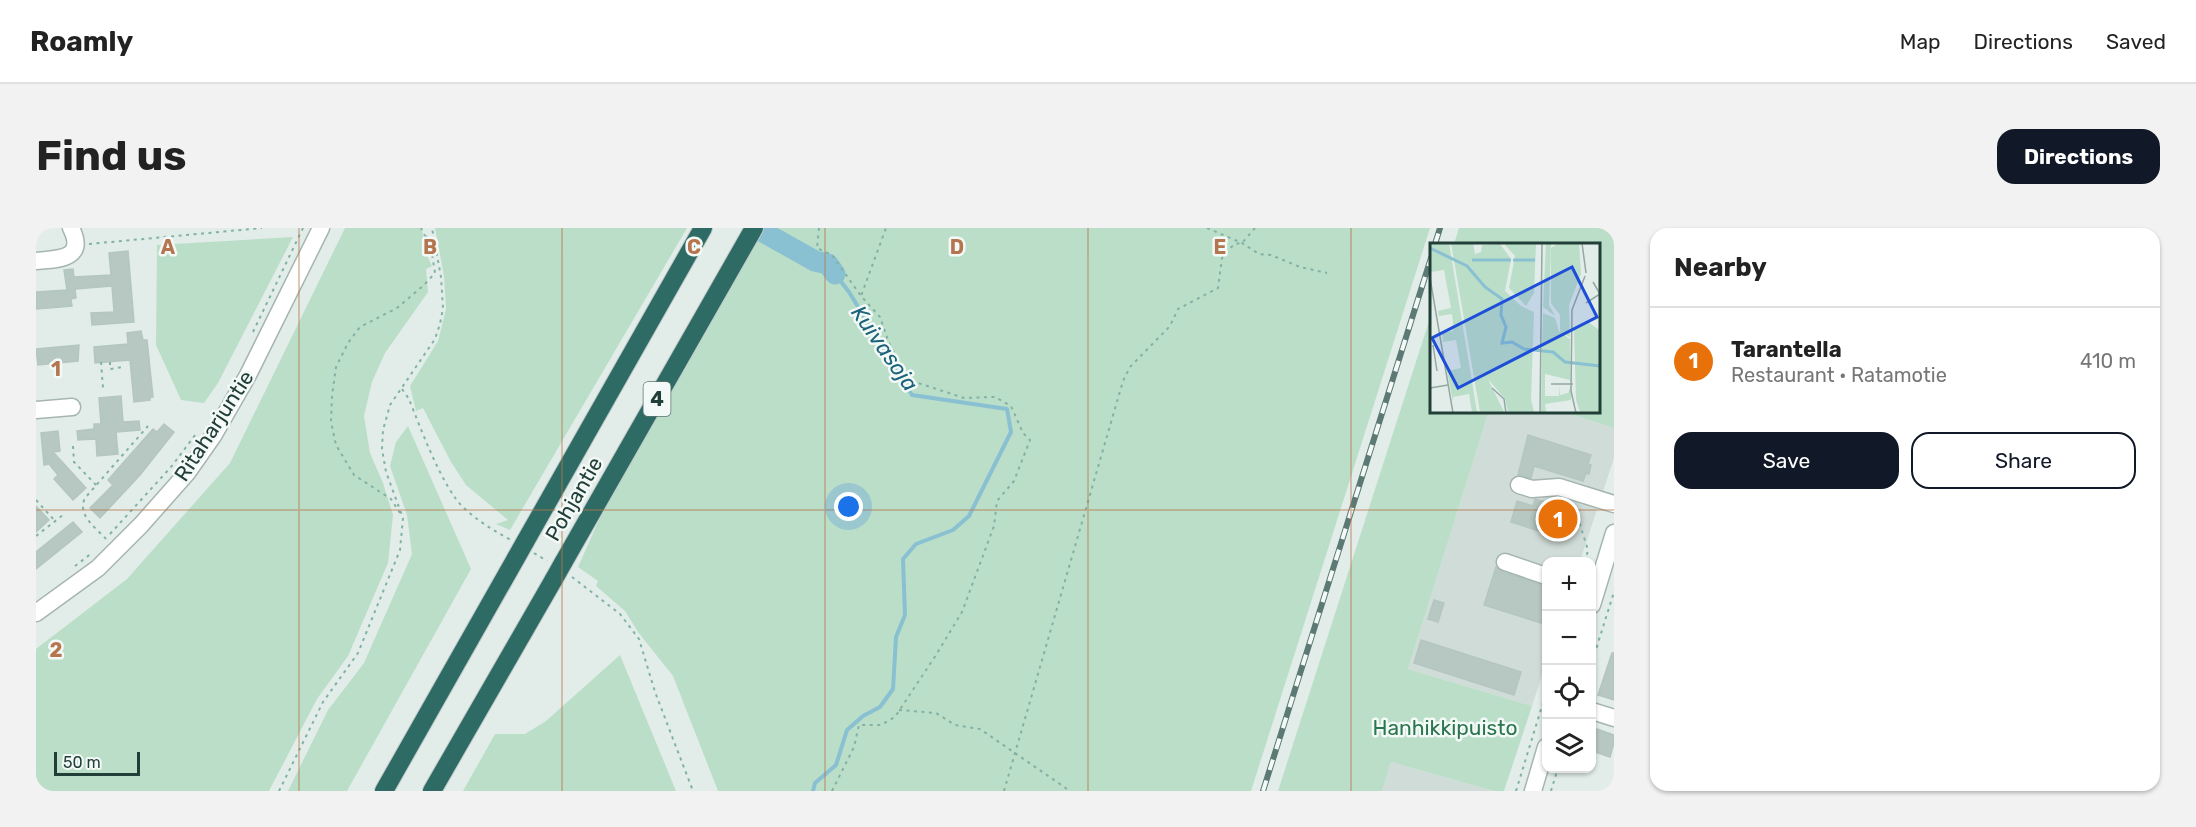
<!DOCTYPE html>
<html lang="en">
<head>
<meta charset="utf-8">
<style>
  :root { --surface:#fff; --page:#f2f2f2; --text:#222; --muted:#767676; --line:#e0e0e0; --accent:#111827 }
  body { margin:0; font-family:Rubik,sans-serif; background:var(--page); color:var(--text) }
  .controls { position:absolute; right:18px; bottom:18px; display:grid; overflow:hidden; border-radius:12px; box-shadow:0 2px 4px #0004 }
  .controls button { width:54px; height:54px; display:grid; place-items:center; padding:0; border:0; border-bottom:2px solid var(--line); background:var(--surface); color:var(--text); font:30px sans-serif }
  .scale { position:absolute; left:18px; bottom:15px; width:86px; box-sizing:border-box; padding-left:6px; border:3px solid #223e39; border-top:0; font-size:16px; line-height:21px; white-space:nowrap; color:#223e39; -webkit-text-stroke:4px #f3f9f6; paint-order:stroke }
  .you { position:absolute; left:813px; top:279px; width:21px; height:21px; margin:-15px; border:4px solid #fff; border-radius:50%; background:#1a73e8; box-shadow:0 0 0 9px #1a73e833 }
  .badge { display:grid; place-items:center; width:39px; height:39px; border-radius:50%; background:var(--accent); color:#fff; font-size:20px; font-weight:700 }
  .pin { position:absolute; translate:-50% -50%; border:3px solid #fff; box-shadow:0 2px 6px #0006 }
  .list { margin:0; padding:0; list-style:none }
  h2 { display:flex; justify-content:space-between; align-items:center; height:78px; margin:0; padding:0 24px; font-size:26px }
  h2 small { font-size:20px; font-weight:400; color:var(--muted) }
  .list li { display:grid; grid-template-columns:39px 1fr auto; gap:18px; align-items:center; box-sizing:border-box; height:108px; padding:0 24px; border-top:2px solid var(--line) }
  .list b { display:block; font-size:22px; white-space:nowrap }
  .list p { margin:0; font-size:20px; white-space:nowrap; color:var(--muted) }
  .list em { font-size:20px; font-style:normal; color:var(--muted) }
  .actions { display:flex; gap:12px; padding:18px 24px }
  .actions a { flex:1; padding:14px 0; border:2px solid var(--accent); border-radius:18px; text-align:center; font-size:21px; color:var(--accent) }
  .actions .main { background:var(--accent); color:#fff }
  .icon { flex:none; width:33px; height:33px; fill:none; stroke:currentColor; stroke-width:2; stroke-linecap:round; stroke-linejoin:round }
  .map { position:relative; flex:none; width:1578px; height:563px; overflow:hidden; border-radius:18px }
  header { display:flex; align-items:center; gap:36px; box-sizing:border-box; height:84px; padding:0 30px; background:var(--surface); border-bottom:2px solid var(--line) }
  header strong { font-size:28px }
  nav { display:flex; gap:33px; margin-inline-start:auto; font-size:21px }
  .intro { display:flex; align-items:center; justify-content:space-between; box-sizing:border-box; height:144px; padding:0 36px }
  h1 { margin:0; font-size:42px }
  .button { padding:15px 27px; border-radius:18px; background:var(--accent); color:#fff; font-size:21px; font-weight:700 }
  main { display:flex; gap:36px; padding:0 36px }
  aside { flex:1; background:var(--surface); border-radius:18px; box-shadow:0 2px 4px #0004 }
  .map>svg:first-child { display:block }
</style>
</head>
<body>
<header>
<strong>Roamly</strong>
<nav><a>Map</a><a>Directions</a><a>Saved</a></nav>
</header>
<div class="intro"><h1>Find us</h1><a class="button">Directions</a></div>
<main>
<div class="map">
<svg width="1578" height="563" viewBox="0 0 1578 563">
  <rect width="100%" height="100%" fill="#e2ede9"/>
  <path fill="#d0dcd8" d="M1453 183H1525L1578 200V230L1544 333 1510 334V435L1496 478 1372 441Z
    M1355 534 1458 563H1346Z"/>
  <path fill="#bbdec8" d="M309 0H386L389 23 396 38 390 41 392 64 349 125 336 154 328 188 334 225 347 255 357 287 352 335 312 428 281 471 233 563H0V421L91 351 194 235Z
    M399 0H651L474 302 460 296 472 292 430 257 415 234 387 180 380 183 374 158 402 113 410 81 408 48Z
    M726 0H1394L1215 563H682L637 448 602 404 589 383 560 358 562 353 542 339 566 285Z
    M1423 0H1578V200L1525 183H1562V16H1418Z
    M257 9 182 155 168 175 145 172 120 117 121 17Z
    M1395 87V183H1453L1372 441 1496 478 1468 563H1458L1355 534 1346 563H1242Z
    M372 198 435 341 311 563H252L292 482 328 435 376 326 371 287 354 238 360 214Z
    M584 427 640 563H427L459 506H489L510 493Z"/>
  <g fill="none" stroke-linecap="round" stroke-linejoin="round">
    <path stroke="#89c0d2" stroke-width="4" d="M777 563 779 555 800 537 811 502 827 488 844 479 857 461 860 409 869 387 867 331 880 316 917 302 933 288 975 204 971 181 876 167 813 64 799 46"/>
    <path stroke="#89c0d2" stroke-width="21" d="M720 0 779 33 792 36 799 46"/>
  </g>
  <path fill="#b7c7c2" stroke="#b4c6c1" stroke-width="1.5" d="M92 23 98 94 56 97 55 85 78 84 76 58 39 61 40 70 35 71 36 78 0 81V64L31 62 28 42 37 41 38 49 75 47 73 25Z
    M105 103 107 112H111L117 169H114V172L98 174 94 132 59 135 58 119 92 116 91 105Z
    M43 117 42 133 2 137 0 121Z
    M85 168 87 194 103 193 104 202 80 204 82 226 61 228 60 211 42 212 41 203 58 201V196H65L63 170Z
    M128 196 138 204 104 247 64 290 54 280 77 257 72 252 117 201 121 204Z
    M22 203 24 223 17 224 50 260 37 272 18 251 22 247 13 236 8 237 5 205Z
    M1492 207 1555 227 1552 236 1555 237 1553 246 1550 245 1547 253 1498 238 1495 250 1482 247Z
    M1499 271 1524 278 1522 284 1535 288 1528 311 1475 294 1481 273 1497 278Z
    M0 278 13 292 0 304Z
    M37 294 46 304 0 341V324Z
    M1460 339 1466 344 1510 358V379L1505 395 1448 377Z
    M1398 372 1408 375 1402 394 1392 391Z
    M1385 412 1485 444 1478 467 1378 435Z
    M1576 425H1578V472L1562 467Z
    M1561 501 1578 507V515L1574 529 1556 523Z"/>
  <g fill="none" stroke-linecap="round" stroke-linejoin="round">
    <g stroke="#a5b5b1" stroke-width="19">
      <path id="minor" d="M0 33C21 31 51 32 35 0
        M0 182 36 179
        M1483 257 1496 261 1523 259 1578 276
        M1469 334 1510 348
        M1556 377 1578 305
        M0 385 62 340 105 297 151 245 177 208 212 147 285 0
        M1556 483 1578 490
        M1497 563 1510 519"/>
    </g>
    <g stroke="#c1c9c8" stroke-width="20">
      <path id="highway" d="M489 314 667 0
        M527 335 718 0
        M348 563 480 330
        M396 563 518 351"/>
    </g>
    <path stroke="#82b1a6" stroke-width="2" stroke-dasharray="3 4.5" stroke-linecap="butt" d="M783 0 781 20 796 27 825 68
      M1171 0 1206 15 1223 26 1235 27 1264 39 1291 45
      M390 8 399 17
      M53 16 226 0
      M217 104 267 0
      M65 134 67 160
      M74 134V141L86 139
      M366 161 373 171C384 199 407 261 428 280 442 293 458 303 475 312
      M37 218 38 234 61 258
      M0 272 19 293
      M1539 281 1552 322 1549 334
      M364 285 355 271 318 247 300 217 295 194 296 168 300 139 312 115 324 99 361 80 388 57 399 45 395 20 385 0
      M74 306 135 239 160 206
      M0 308 27 287
      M70 311C59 299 41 287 49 270L112 198
      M498 325 511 333
      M39 338 56 325
      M536 349 584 386 603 411 619 464 657 563
      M1556 434 1578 364
      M863 482 900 485 919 497 944 501 1034 563
      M243 563 287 474 322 425 364 322 367 290 350 244 346 221 347 202 354 177 399 111 404 96 407 80 405 49 396 0
      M796 563 818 519 823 497H845L859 489 900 427 926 384 958 298 961 273 978 253 994 212 987 205 975 178 959 169 928 170 873 152 853 115 844 89 825 68 850 0
      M968 563 1087 153 1094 139 1134 98 1142 81 1182 60 1186 30 1198 16 1206 15 1219 0
      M1480 563 1510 465
      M1515 563 1522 540"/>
    <use href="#minor" stroke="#fff" stroke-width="16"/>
    <use href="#highway" stroke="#2d6b64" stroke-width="18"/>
    <g stroke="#5c7974" stroke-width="6">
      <path id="rail" d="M1399 16 1404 0
        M1227 563 1395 30"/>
    </g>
    <use href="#rail" stroke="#f3f9f6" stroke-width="4" stroke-dasharray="11" stroke-linecap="butt"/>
    <g stroke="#c1c9c8" stroke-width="20" stroke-linecap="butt">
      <path id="highway-bridge" d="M480 330 489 314
        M518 351 527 335"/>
    </g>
    <use href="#highway-bridge" stroke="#2d6b64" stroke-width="18"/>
  </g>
  <path fill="none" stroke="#b5764f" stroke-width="1.5" stroke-opacity="0.55" d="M263 0V563M526 0V563M789 0V563M1052 0V563M1315 0V563M0 282H1578"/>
  <g text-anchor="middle" stroke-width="5" stroke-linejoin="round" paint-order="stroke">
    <rect fill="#f3f9f6" stroke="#617672" stroke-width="1.5" x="607.5" y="154" width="27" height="34" rx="4.5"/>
    <g font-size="20" font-weight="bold" fill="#223e39">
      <text x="621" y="178">4</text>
    </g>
    <g font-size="21" fill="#223e39" stroke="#f3f9f6">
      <text transform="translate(178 198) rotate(-57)" y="7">Ritaharjuntie</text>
      <text transform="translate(538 271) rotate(-60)" y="7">Pohjantie</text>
    </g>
    <g font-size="21" fill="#2b764f" stroke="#f3f9f6">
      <text x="1409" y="507">Hanhikkipuisto</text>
    </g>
    <g font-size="22" font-style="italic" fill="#1b627b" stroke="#f3f9f6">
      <text transform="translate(849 120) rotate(55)" y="8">Kuivasoja</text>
    </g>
  </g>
  <g transform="translate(1394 15)">
    <rect width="170" height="170" fill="#e2ede9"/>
    <path d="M0 0H19L47 169H42L39 151 23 154V159L17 128 31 125 26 97 13 99 12 90 23 88V79L22 71 9 73 8 68 21 65 14 27 1 29ZM21 0H43L45 11 51 9 52 2 70 1 81 16 75 48 91 63 104 69 101 156 104 169H78L75 156 58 136 74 169H50ZM78 0H106L104 50 96 63 79 45 85 13 75 2ZM116 0 121 1 119 62 125 73 113 64ZM129 0H149L151 31 139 62 140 94 130 89V72L121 60V5ZM113 70 125 75 129 88 140 96V137L115 131V153H129V142L130 152 138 150 141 142V157L115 161 116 169H111L112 108 116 109 112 107ZM157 78 169 87V169H150L146 157 144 87Z" fill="#bbdec8"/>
    <path fill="none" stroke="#89c0d2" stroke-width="3" d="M0 5 37 23 55 44 72 56 71 72 76 84 72 100 82 99 94 106M42 17H81M83 17H105M94 106 123 109 135 119 170 123"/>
    <path fill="none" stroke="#95a7a3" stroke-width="1.5" d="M152 0 156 30M0 35 23 170M156 60 170 51 163 39M3 102 7 128M121 141H143M0 145 18 142M62 145 74 156 76 170M110 170 112 0M146 170 141 148 142 67 155 33"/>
    <path fill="#1d4ed8" fill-opacity="0.15" stroke="#1d4ed8" stroke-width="3" d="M142 24 167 74 28 145 2 95Z"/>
    <rect width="170" height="170" fill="none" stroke="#223e39" stroke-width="3"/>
  </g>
  <g font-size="20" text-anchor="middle" font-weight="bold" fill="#b5764f" stroke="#f3f9f6" stroke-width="5" stroke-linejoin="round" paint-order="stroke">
    <text x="132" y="26">A</text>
    <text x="394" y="26">B</text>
    <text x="658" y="26">C</text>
    <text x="921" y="26">D</text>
    <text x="1184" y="26">E</text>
    <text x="20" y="148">1</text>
    <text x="20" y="429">2</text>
  </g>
</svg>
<div class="controls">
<button>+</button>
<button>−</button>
<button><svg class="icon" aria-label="locate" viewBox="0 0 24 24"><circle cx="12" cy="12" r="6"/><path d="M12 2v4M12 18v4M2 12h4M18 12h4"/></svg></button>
<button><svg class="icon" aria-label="layers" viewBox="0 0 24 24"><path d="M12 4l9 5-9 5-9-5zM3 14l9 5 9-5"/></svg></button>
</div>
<div class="scale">50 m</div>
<div class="you"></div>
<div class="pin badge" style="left:1522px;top:291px;background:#e8710a">1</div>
</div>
<aside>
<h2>Nearby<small></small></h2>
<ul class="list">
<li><span class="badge" style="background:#e8710a">1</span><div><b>Tarantella</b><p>Restaurant · Ratamotie</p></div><em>410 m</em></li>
</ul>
<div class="actions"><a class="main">Save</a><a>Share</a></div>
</aside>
</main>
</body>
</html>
